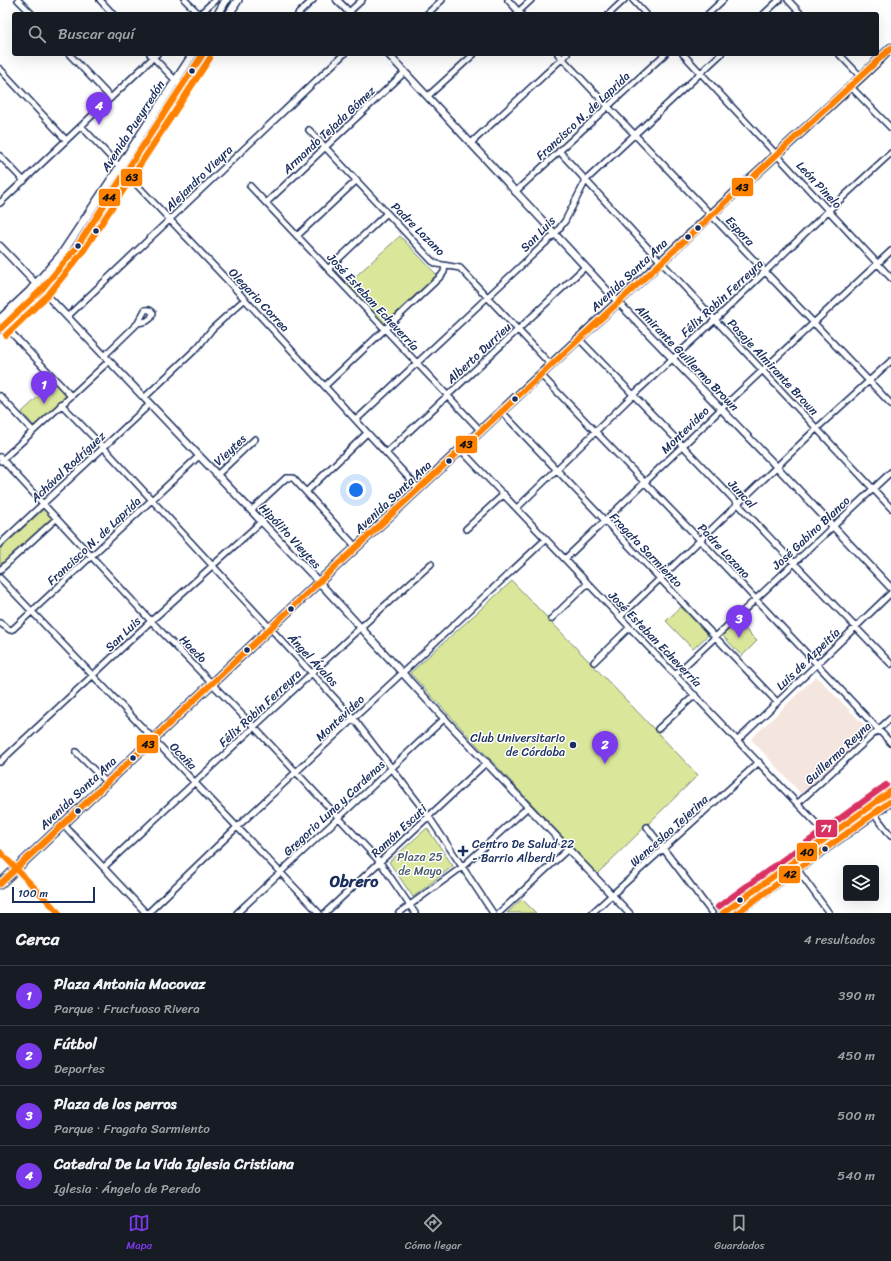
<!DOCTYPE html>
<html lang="es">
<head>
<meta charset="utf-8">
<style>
  :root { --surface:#171b24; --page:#20242c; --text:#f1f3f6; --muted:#9ea1a6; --line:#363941; --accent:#7c3aed }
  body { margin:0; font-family:Sriracha,sans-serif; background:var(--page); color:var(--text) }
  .controls { position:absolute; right:12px; bottom:12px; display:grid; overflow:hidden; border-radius:4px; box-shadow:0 4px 16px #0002 }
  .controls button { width:36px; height:36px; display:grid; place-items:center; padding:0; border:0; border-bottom:1px solid var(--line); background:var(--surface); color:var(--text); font:20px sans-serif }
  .scale { position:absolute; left:12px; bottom:10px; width:83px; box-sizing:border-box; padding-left:4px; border:2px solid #1b2f5e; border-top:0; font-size:11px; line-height:14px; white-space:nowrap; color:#1b2f5e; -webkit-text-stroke:3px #fff; paint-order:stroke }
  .you { position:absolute; left:356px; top:490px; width:14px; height:14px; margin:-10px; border:3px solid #fff; border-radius:50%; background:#1a73e8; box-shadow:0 0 0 6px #1a73e833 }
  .badge { display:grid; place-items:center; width:26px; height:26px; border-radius:50%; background:var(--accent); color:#fff; font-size:13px; font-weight:700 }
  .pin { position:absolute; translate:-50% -33px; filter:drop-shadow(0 1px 2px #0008) }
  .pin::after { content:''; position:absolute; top:21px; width:14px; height:12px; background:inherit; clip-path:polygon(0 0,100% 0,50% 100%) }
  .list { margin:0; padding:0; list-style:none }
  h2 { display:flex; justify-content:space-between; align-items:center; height:52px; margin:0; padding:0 16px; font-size:17px }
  h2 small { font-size:13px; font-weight:400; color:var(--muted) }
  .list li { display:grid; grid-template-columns:26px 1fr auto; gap:12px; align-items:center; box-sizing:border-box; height:60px; padding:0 16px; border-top:1px solid var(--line) }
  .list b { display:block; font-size:15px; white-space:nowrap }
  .list p { margin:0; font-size:13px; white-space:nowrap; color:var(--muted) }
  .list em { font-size:13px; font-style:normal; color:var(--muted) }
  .icon { flex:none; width:22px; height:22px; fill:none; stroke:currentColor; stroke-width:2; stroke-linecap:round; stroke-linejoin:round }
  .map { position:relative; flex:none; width:891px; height:913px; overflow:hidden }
  .search { position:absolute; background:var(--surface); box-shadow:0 4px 16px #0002; left:12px; right:12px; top:12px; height:44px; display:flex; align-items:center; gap:10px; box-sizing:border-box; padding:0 14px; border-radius:4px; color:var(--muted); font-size:15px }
  .sheet { height:292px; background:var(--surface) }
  nav { display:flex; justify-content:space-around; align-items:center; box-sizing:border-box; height:56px; border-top:1px solid var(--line); background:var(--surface); font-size:11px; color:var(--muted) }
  nav a { display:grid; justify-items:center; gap:2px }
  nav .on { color:var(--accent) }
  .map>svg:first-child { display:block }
</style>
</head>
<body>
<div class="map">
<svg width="891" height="913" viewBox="0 0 891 913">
  <rect width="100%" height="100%" fill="#fff"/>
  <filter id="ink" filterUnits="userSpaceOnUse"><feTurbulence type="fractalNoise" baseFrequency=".025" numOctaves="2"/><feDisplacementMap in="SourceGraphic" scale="8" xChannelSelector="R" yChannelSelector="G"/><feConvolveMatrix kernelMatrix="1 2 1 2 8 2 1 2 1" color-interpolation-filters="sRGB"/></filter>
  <g filter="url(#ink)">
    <path fill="#f5e5df" d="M816 676 870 731 803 796 751 739Z"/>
    <path fill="#dae79a" stroke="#7a8b7c" d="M400 236 437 275 384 324 347 284Z
      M54 382 67 396 34 426 22 412Z
      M44 509 53 519 0 569V549Z
      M512 581 698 775 597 874 410 673Z
      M681 607 708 635 693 649 666 621Z
      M737 621 757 641 742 656 722 635Z
      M427 828 453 866 413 897 389 862Z
      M522 899 536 913H507Z"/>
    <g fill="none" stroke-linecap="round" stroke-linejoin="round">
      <g stroke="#1b2f5e" stroke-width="8">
        <path id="minor" d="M18 0 32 14
          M100 0 113 14
          M185 0 199 14
          M508 0 521 14
          M633 0 646 14
          M788 0 801 14
          M349 12 362 0
          M200 14 215 0
          M298 14 313 0
          M427 14 442 0
          M516 14 531 0
          M609 14 624 0
          M708 14 723 0
          M764 14 779 0
          M69 54 111 98
          M150 54 176 81 182 86
          M558 54 891 404
          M683 54 891 278
          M839 54 861 77
          M0 69 66 140
          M851 87 891 128
          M428 96 474 54
          M81 126 228 281 419 489
          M309 130 432 261 437 264 460 268 551 365
          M471 143 567 54
          M559 151 635 234 891 508
          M0 156 24 181
          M250 186 481 431
          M515 192 665 54
          M0 203 157 54
          M266 203 405 72
          M297 236 357 180
          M328 269 387 213
          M67 317 344 54
          M4 325 71 396
          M579 339 683 446 794 563 891 664
          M104 356 138 323 147 321 151 318 153 313C151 310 149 309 145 310L138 323
          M541 375 700 540 891 743
          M325 386 441 276 444 272 445 266
          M0 396 33 431
          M144 398 198 347 212 329 245 299
          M61 404 104 448 354 719 429 817 493 913
          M501 411 777 702
          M356 420 555 234 565 221 586 180 721 54
          M461 450 834 842
          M386 453 585 267
          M0 457 151 621 254 727 380 862 415 913
          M1 461 109 361
          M217 475 255 439
          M306 492 367 433
          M517 508 633 395 715 320 829 210 891 153
          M251 511 286 478H293L356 547
          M466 529 504 494
          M0 544 150 404
          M565 559 721 409 891 251
          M0 570 56 519
          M0 578 319 913
          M620 617 816 429 891 361
          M551 619 587 584
          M0 623 10 630 13 629 199 456
          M594 662 629 628
          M675 675 891 472
          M658 729 695 695
          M738 740 891 593
          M76 752 107 783
          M0 762 151 621 261 522
          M798 803 891 718
          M869 807 891 836
          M63 824 146 913
          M647 827 712 913
          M0 852 59 913
          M104 867 360 628 431 564
          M797 869 829 913
          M148 913 237 827 546 539
          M237 913 445 718
          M325 913 487 762
          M399 913 462 867 528 807
          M499 913 568 849
          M592 913 759 762"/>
      </g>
      <g stroke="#1b2f5e" stroke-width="9">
        <path id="tertiary" d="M337 0 351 14
          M388 54 618 302 777 467 891 588
          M0 246 319 582 440 714 629 913"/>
      </g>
      <g stroke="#1b2f5e" stroke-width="10">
        <path id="secondary" d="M218 14 226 0
          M229 14 238 0
          M0 319 29 292 61 255 119 168 193 54
          M0 329 42 289 76 248 203 54
          M723 913 891 791
          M736 913 891 802"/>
      </g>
      <g stroke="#1b2f5e" stroke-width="11">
        <path id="primary" d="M0 884 319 582 711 215 861 77 891 48"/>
      </g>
      <use href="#minor" stroke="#fff" stroke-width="5"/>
      <use href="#tertiary" stroke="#fff" stroke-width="6"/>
      <use href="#secondary" stroke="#fff" stroke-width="7"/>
      <use href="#primary" stroke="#f9deab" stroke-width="8"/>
      <g stroke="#fff" stroke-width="9">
        <path id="bus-1" d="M0 884 319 582 891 48"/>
      </g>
      <g stroke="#fff" stroke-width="9">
        <path id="bus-2" d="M0 329 42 289 76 248 203 54
          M0 852 59 913"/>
      </g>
      <g stroke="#fff" stroke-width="9">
        <path id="bus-3" d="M6 335 48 295 82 253 210 58"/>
      </g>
      <g stroke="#fff" stroke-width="9">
        <path id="bus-4" d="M723 913 891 791"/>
      </g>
      <g stroke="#fff" stroke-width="9">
        <path id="bus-5" d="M737 913 891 801"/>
      </g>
      <g stroke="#fff" stroke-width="9">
        <path id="bus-6" d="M718 907 886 785"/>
      </g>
      <use href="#bus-1" stroke="#ff8100" stroke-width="6"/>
      <use href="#bus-2" stroke="#ff8100" stroke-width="6"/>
      <use href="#bus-3" stroke="#ff8100" stroke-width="6"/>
      <use href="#bus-4" stroke="#ff8100" stroke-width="6"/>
      <use href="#bus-5" stroke="#ff8100" stroke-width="6"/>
      <use href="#bus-6" stroke="#d93062" stroke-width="6"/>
    </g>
  </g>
  <g fill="#1b2f5e" stroke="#fff" stroke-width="1.5">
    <circle cx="192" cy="71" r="3.5"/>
    <circle cx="698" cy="228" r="3.5"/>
    <circle cx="96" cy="231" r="3.5"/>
    <circle cx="688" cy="237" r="3.5"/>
    <circle cx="78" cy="246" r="3.5"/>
    <circle cx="515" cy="399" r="3.5"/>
    <circle cx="449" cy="461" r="3.5"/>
    <circle cx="291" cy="609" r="3.5"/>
    <circle cx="247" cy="650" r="3.5"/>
    <circle cx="573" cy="745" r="4"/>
    <circle cx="133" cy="758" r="3.5"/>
    <circle cx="78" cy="811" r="3.5"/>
    <circle cx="825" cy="849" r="3.5"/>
    <path d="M461 845h4v4h4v4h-4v4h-4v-4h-4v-4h4z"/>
    <circle cx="740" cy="900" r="3.5"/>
  </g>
  <g text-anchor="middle" stroke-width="3" stroke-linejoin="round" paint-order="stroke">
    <g font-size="12" fill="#1b2f5e" stroke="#fff">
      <text transform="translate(583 116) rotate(-43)" y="4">Francisco N. de Laprida</text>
      <text transform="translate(133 126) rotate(-57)" y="4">Avenida Pueyrredón</text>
      <text transform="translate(329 130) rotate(-43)" y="4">Armando Tejada Gómez</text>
      <text transform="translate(199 178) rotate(-44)" y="4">Alejandro Vieyra</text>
      <text transform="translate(819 185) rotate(47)" y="4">León Pinelo</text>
      <text transform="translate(418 229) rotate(45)" y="4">Padre Lozano</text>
      <text transform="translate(740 231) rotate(47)" y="4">Espora</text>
      <text transform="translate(538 234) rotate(-46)" y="4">San Luis</text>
      <text transform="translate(629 275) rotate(-43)" y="4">Avenida Santa Ana</text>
      <text transform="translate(722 298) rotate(-43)" y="4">Félix Robin Ferreyra</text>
      <text transform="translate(259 300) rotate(47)" y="4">Olegario Correa</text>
      <text transform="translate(373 302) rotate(47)" y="4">José Esteban Echeverría</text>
      <text transform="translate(479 353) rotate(-43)" y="4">Alberto Durrieu</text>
      <text transform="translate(687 358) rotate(46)" y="4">Almirante Guillermo Brown</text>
      <text transform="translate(773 367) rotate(47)" y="4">Pasaje Almirante Brown</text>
      <text transform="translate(685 430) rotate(-44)" y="4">Montevideo</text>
      <text transform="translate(230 450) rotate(-43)" y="4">Vieytes</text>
      <text transform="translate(68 467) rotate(-43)" y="4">Achával Rodríguez</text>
      <text transform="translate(742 494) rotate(47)" y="4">Juncal</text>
      <text transform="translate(393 497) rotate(-43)" y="4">Avenida Santa Ana</text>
      <text transform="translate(811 533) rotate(-43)" y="4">José Gabino Blanco</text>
      <text transform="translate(290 536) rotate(47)" y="4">Hipólito Vieytes</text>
      <text transform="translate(94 541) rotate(-43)" y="4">Francisco N. de Laprida</text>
      <text transform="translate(646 550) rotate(46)" y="4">Fragata Sarmiento</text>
      <text transform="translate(724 551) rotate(47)" y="4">Padre Lozano</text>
      <text transform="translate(123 634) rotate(-44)" y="4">San Luis</text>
      <text transform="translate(655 639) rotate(46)" y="4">José Esteban Echeverría</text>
      <text transform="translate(193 649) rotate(46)" y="4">Haedo</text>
      <text transform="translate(808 659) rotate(-44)" y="4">Luis de Azpeitía</text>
      <text transform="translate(313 660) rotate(47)" y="4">Ángel Ávalos</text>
      <text transform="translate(260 708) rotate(-43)" y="4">Félix Robin Ferreyra</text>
      <text transform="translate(340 718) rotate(-43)" y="4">Montevideo</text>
      <text transform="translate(838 753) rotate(-43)" y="4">Guillermo Reyna</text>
      <text transform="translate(183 756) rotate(46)" y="4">Ocaña</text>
      <text transform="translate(78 793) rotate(-43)" y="4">Avenida Santa Ana</text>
      <text transform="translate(334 808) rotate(-43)" y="4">Gregorio Luna y Cardenas</text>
      <text transform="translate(399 831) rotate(-43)" y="4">Ramón Escuti</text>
      <text transform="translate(669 831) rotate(-42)" y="4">Wenceslao Tejerina</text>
    </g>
    <g font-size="12" fill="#1b2f5e" stroke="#fff" text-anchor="end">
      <text x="565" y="742">Club Universitario<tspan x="565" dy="14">de Córdoba</tspan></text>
      <text x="472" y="848" text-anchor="start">Centro De Salud 22<tspan x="472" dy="14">- Barrio Alberdi</tspan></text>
    </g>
    <g font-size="12" fill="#4b5d6d" stroke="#fff">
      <text x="420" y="861">Plaza 25<tspan x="420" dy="14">de Mayo</tspan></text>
    </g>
    <g font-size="16" font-weight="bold" fill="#1b2f5e" stroke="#fff">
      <text x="354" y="887">Obrero</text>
    </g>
  </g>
  <g stroke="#fff" stroke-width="1.5">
    <rect x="120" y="168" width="23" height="19" rx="4" fill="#ff8100"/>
    <rect x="731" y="177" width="23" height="20" rx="4" fill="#ff8100"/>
    <rect x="98" y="188" width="23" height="19" rx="4" fill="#ff8100"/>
    <rect x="455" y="435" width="23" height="19" rx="4" fill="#ff8100"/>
    <rect x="136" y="734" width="23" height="20" rx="4" fill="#ff8100"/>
    <rect x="815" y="819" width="23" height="19" rx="4" fill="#d93062"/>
    <rect x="796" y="842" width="22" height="20" rx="4" fill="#ff8100"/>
    <rect x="778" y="865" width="23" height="19" rx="4" fill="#ff8100"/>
  </g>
  <g font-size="11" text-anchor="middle" font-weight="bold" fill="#fff">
    <text x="826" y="832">71</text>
  </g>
  <g font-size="11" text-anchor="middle" font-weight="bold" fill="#111">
    <text x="132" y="181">63</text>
    <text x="742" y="191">43</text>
    <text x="109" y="201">44</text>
    <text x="466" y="448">43</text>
    <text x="148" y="748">43</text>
    <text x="807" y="856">40</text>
    <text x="790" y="878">42</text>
  </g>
</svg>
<div class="controls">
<button><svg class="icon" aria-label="layers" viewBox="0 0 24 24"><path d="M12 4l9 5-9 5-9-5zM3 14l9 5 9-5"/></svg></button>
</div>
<div class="scale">100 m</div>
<div class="you"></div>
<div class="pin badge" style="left:44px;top:404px">1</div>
<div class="pin badge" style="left:605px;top:764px">2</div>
<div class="pin badge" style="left:739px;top:638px">3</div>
<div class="pin badge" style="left:99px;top:125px">4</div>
<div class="search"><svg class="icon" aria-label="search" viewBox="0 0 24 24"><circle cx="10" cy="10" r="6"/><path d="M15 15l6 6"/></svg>Buscar aquí</div>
</div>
<section class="sheet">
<h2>Cerca<small>4 resultados</small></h2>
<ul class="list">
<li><span class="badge">1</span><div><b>Plaza Antonia Macovaz</b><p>Parque · Fructuoso Rivera</p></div><em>390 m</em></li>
<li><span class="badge">2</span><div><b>Fútbol</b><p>Deportes</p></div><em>450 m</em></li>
<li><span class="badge">3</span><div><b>Plaza de los perros</b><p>Parque · Fragata Sarmiento</p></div><em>500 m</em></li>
<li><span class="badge">4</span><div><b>Catedral De La Vida Iglesia Cristiana</b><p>Iglesia · Ángelo de Peredo</p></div><em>540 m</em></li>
</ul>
</section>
<nav>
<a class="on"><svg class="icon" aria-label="map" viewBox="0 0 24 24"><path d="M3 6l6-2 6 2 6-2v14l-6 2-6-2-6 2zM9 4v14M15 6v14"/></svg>Mapa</a>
<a><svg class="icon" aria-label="directions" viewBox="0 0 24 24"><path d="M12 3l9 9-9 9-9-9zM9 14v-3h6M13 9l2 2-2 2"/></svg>Cómo llegar</a>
<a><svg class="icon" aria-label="saved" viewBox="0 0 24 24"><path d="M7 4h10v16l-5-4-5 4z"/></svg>Guardados</a>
</nav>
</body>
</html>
